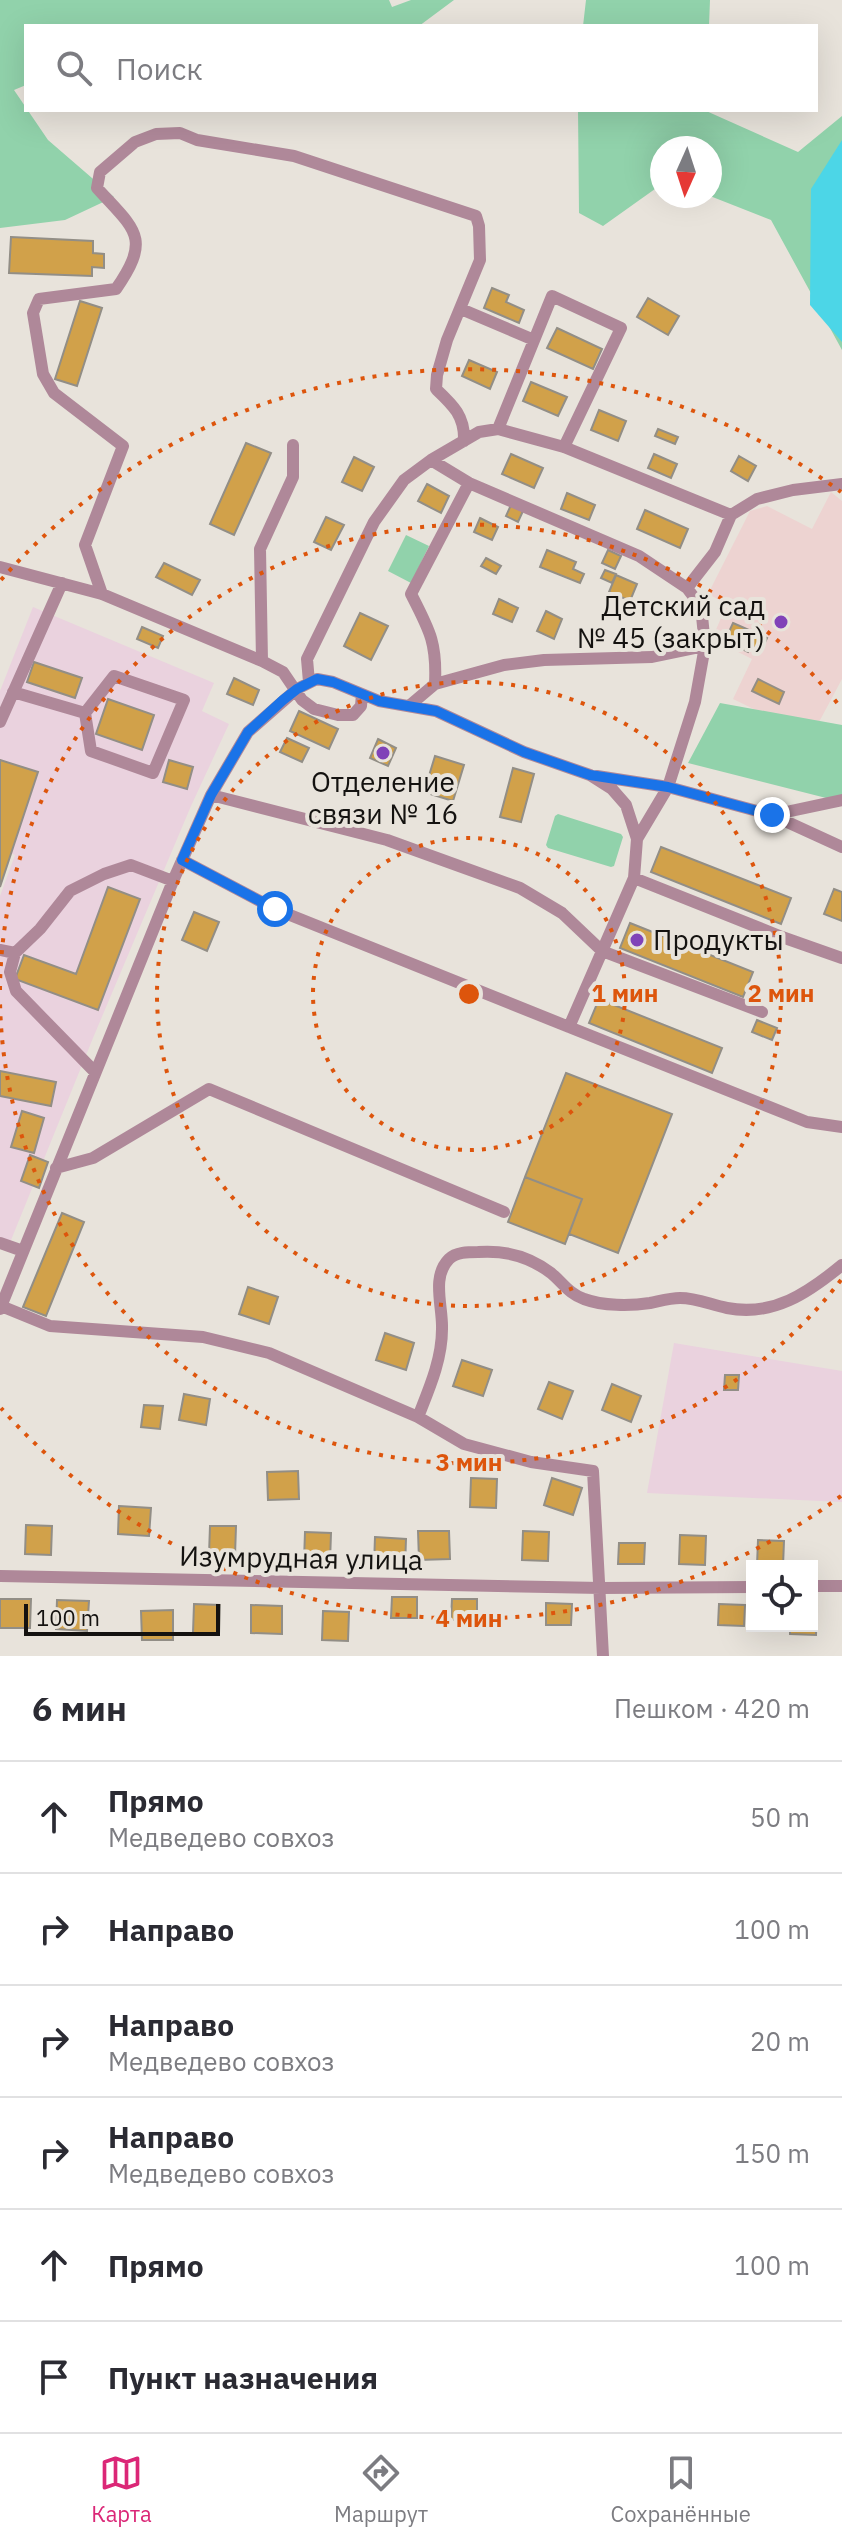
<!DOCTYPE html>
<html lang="ru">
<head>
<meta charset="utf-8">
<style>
  :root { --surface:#fff; --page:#f2f2f3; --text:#2b2b33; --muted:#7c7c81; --line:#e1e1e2; --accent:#db2777 }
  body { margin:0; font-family:"IBM Plex Sans",sans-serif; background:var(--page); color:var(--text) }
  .controls { position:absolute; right:24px; bottom:24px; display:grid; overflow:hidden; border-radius:0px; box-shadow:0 8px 32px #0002 }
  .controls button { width:72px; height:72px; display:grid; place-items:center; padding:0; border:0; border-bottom:2px solid var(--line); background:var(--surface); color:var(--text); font:40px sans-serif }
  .compass { position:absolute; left:650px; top:136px; width:72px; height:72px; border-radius:50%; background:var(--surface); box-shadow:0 8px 32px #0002; rotate:183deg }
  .scale { position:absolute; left:24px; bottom:20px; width:196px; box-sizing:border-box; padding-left:8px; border:4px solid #141210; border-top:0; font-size:22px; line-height:28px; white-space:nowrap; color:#141210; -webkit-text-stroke:6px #e8e3db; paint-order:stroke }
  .stop { position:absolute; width:24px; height:24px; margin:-18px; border:6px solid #1a73e8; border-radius:50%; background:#fff }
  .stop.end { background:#1a73e8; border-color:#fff; box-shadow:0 2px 8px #0008 }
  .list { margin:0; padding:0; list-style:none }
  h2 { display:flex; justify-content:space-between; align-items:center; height:104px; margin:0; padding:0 32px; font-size:34px }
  h2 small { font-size:26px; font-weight:400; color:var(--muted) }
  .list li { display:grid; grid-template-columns:52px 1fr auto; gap:24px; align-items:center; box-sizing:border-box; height:112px; padding:0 32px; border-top:2px solid var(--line) }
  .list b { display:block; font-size:30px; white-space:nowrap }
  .list p { margin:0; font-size:26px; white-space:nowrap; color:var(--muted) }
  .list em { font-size:26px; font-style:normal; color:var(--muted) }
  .icon { flex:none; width:44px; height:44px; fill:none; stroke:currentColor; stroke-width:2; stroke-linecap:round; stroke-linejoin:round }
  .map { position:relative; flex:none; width:842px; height:1656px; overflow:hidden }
  .search { position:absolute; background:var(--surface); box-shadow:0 8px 32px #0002; left:24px; right:24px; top:24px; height:88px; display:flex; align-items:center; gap:20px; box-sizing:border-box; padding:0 28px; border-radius:0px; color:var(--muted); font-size:30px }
  .sheet { height:776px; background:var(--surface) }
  nav { display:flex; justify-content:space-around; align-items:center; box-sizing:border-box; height:112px; border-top:2px solid var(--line); background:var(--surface); font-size:22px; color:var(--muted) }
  nav a { display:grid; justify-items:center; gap:4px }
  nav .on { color:var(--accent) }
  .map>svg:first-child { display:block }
</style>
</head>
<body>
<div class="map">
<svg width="842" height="1656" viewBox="0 0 842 1656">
  <rect width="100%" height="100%" fill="#e8e3db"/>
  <path fill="#ead2de" d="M33 607 214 683 202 711 229 724 191 806 93 1038 7 1250 0 1248V896L15 855 0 849V691Z
    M674 1343 842 1371V1502L647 1493Z"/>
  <path fill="#edd3d1" d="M831 492 842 501V679L811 737 733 699 752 659 712 639 727 604 708 594 750 511 767 506 812 529Z"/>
  <path fill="#91d2ab" d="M0 0H389L392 7 411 0H454L419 26H26V85L14 90 48 140 114 197 65 220 0 228Z
    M586 0H710L709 26H583Z
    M578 110H704L798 152 842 116V350L771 220 710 196V148H662V184L603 226 579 213Z
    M406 535 429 546 411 583 388 571Z
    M720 703 842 725V802L688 763Z
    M558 814 621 834 623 837 614 866 611 867 548 848 546 845 555 816Z"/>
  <path fill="#4cd6e7" d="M842 140V342L810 305 811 189Z"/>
  <path fill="#d1a14a" stroke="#928e86" stroke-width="2" d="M11 237 93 241V253L104 254V268L92 267V276L9 273Z
    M492 288 509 295 506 302 524 310 519 323 484 308Z
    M648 298 679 316 668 335 637 317Z
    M80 301 102 308 77 386 55 379Z
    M557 328 602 349 593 369 547 348Z
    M469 360 497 372 490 389 462 376Z
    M531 382 567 397 558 416 523 401Z
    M599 410 626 421 618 441 591 430Z
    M658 429 678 437 675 444 655 436Z
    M246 443 271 453 234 535 210 524Z
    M511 454 543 468 534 488 502 474Z
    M654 454 677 464 671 478 648 468Z
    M739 456 756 466 748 481 731 471Z
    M354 457 374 467 362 491 342 482Z
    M427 484 449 496 441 513 418 501Z
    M567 493 595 505 589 520 561 509Z
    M511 505 523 511 518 522 506 516Z
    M645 510 688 529 680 548 637 529Z
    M326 517 344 525 331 550 314 542Z
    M480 518 498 527 492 540 474 532Z
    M547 550 576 562 573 569 584 574 580 583 540 567Z
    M608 550 621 556 615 569 602 563Z
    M486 558 501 566 496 574 481 566Z
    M164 563 200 580 192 595 156 577Z
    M605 570 616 574 612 583 601 578Z
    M616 575 637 584 630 601 609 592Z
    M499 599 518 608 512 622 493 614Z
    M546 611 562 619 554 639 537 631Z
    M360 613 388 626 371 660 344 646Z
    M733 623 767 638 761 651 751 646 748 652 732 644 734 639 727 636Z
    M142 627 163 636 158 648 137 639Z
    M34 662 82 678 75 698 27 682Z
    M234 678 259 690 253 705 227 694Z
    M758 679 784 692 779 704 752 691Z
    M108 699 154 715 142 750 96 734Z
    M299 711 338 729 329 749 290 731Z
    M287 738 309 748 302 762 280 752Z
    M378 739 396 748 388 766 370 758Z
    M435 756 464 765 453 801 424 792Z
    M0 760 38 772 0 887Z
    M169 760 193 767 187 789 163 782Z
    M513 768 534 774 521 822 500 817Z
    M661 847 791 898 781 924 651 872Z
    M108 887 140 899 98 1010 15 979 24 955 76 974Z
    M834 889 842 892V921L824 914Z
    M194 912 219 922 207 951 182 940Z
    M630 923 753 972 743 997 620 948Z
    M599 999 722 1048 712 1073 589 1023Z
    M757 1020 777 1028 772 1040 752 1032Z
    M0 1071 56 1082 51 1106 0 1096Z
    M566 1073 672 1114 618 1253 569 1234 582 1199 525 1177Z
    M22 1111 44 1118 34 1153 11 1147Z
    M30 1155 48 1162 39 1188 21 1181Z
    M525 1177 582 1199 565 1244 508 1222Z
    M62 1213 84 1222 46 1316 23 1307Z
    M248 1287 278 1297 269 1324 239 1314Z
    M385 1333 414 1343 406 1370 376 1360Z
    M462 1360 492 1370 483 1396 453 1386Z
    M725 1375H739L738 1390H724Z
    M549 1382 573 1391 562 1419 538 1409Z
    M612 1384 641 1396 631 1422 602 1410Z
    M184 1394 210 1399 206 1425 179 1420Z
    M144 1405 163 1406 160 1429 141 1427Z
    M298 1471 299 1499 268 1500 267 1472Z
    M471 1478 497 1479 496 1508 470 1507Z
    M552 1478 582 1488 573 1515 544 1505Z
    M119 1506 151 1508 149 1536 118 1534Z
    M26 1525 52 1526 51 1555 25 1554Z
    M210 1526H236L235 1556 209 1555Z
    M418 1531H449L450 1559 419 1560Z
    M523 1531 549 1532 548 1561 522 1560Z
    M305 1532 331 1533 330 1562 304 1561Z
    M680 1535 706 1536 705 1565 679 1564Z
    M375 1537 406 1539 405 1567 374 1565Z
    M758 1540 784 1541 783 1566H757Z
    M619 1543H645L644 1564H618Z
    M392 1597H417V1618H391Z
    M0 1599H31L30 1628H0Z
    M452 1599H477V1620H451Z
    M57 1600 89 1601 87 1631 56 1629Z
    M546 1603 572 1604 571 1625H546Z
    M194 1604 220 1605 219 1634 193 1633Z
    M719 1604 745 1605 744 1626 718 1625Z
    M251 1605 282 1606V1634L251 1633Z
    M812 1606H817L816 1635 790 1634V1626H812Z
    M173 1610V1640H142L141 1611Z
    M323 1611 349 1612 348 1641 322 1640Z"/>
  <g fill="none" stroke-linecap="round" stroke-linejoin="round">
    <path stroke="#af8899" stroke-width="12" d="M461 309 534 340
      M498 429 552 296 621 328 564 447
      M431 460 479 432 498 429 564 447 731 515
      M0 567 102 594 262 661 283 672 302 700 314 709 338 715H353L361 706 362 694
      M687 588 715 552 731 515 757 499 793 490 842 484
      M102 594 85 545 123 446 54 393 43 374 33 313 39 299 116 289C152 237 135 230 97 188L100 172 135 142 156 134 180 133 197 140 294 156 476 216 479 226 480 260 447 340 437 375 436 389C453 405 465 416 464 441
      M262 661 260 549 293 477V445
      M309 682 307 659 374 522 404 480 431 460 469 483 639 556 687 588 693 596 702 616 705 646 695 702 668 787 637 839
      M435 684C437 643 430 631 411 594L469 483
      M13 692 85 713 91 751 153 773 184 700 114 676 85 713
      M409 706 435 684 504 665 544 660 652 657 705 646
      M0 722 62 583
      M597 776 668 787 772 815 842 847
      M211 795 387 840 520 888 562 913 602 951 762 1012
      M772 815 842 800
      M634 878 782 937 842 958
      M0 950 15 953 40 929 70 891 104 874 131 865 173 881
      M15 953 10 972 16 991 95 1072
      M569 1027 807 1122 842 1127
      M56 1168 93 1158 209 1089 504 1212
      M0 1243 23 1251
      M1 1306 50 1326 203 1337 269 1353 418 1417 464 1444 531 1462 593 1471 603 1656
      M0 1309 173 881 211 795 248 732 297 689 317 679 333 682 379 701 436 711 524 752 590 775 612 789 626 805 637 839 634 878 569 1027 275 909 182 860
      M418 1417C429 1389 442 1360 442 1329 443 1307 431 1277 449 1259 456 1252 468 1252 478 1252 504 1250 530 1257 551 1273 563 1283 569 1294 584 1299 603 1306 630 1306 650 1303 660 1301 670 1298 680 1298 697 1298 711 1305 727 1308 773 1317 808 1293 842 1265
      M0 1576 601 1588 752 1587
      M812 1586H842"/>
  </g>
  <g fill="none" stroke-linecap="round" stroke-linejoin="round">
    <path stroke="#1a73e8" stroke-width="10" d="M275 909 182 860 211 795 248 732 283 700 297 689 317 679 333 682 379 701 436 711 524 752 590 775 668 787 772 815"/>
  </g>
  <g fill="none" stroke="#dd550c" stroke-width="4" stroke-dasharray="4 8">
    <circle cx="469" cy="994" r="156"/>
    <circle cx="469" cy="994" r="312"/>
    <path d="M841 1280A469 469 0 0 1 0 998M0 990A469 469 0 0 1 841 708"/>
    <path d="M841 1496A625 625 0 0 1 1 1408M1 580A625 625 0 0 1 841 492"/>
  </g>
  <g fill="#8042b8" stroke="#e8e3db" stroke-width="3">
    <circle cx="781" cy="622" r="8"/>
    <circle cx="383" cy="753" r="8"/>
    <circle cx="637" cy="940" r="8"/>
  </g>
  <g text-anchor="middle" stroke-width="8" stroke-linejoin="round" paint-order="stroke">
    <g font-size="28" fill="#141210" stroke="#e8e3db" text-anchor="end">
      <text x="765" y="616">Детский сад<tspan x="765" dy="32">№ 45 (закрыт)</tspan></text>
      <text x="383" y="792" text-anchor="middle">Отделение<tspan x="383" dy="32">связи № 16</tspan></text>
      <text x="653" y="950" text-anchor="start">Продукты</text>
    </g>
    <g font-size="28" fill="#141210" stroke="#e8e3db">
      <text transform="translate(301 1558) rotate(1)" y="10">Изумрудная улица</text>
    </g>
  </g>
  <circle cx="469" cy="994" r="12" fill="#dd550c" stroke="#e8e3db" stroke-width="4"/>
  <g font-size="24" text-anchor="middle" font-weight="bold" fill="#dd550c" stroke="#e8e3db" stroke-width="8" stroke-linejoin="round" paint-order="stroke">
    <text x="625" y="1002">1 мин</text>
    <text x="781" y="1002">2 мин</text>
    <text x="469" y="1471">3 мин</text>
    <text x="469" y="1627">4 мин</text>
  </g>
</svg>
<div class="controls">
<button><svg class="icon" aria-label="locate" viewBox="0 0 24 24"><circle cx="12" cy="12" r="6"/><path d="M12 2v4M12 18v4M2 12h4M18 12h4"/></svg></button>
</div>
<svg class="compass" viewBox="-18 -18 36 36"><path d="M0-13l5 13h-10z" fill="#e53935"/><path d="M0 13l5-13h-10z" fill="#7c7c81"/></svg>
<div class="scale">100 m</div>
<div class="stop" style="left:275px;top:909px"></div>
<div class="stop end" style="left:772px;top:815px"></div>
<div class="search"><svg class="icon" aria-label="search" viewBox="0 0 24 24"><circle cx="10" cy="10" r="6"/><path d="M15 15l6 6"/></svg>Поиск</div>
</div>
<section class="sheet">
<h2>6 мин<small>Пешком · 420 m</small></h2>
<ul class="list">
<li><svg class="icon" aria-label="ahead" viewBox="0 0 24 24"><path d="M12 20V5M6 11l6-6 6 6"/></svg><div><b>Прямо</b><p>Медведево совхоз</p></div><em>50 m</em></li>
<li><svg class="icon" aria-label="right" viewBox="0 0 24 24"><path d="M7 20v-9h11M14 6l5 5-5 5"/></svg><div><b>Направо</b></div><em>100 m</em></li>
<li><svg class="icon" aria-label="right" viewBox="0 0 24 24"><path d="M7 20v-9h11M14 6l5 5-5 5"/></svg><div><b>Направо</b><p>Медведево совхоз</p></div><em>20 m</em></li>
<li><svg class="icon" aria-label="right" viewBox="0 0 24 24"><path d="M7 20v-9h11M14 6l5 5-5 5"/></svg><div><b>Направо</b><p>Медведево совхоз</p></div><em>150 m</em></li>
<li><svg class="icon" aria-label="ahead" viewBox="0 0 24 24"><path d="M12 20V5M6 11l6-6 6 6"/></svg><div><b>Прямо</b></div><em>100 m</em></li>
<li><svg class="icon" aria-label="arrive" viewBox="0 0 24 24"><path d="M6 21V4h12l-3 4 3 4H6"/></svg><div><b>Пункт назначения</b></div></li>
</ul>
</section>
<nav>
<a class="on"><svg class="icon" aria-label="map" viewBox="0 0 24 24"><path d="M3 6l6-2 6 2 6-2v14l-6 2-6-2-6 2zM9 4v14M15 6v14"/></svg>Карта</a>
<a><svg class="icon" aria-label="directions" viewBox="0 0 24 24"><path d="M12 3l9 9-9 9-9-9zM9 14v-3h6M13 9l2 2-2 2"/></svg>Маршрут</a>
<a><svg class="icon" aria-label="saved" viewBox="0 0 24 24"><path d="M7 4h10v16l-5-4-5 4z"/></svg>Сохранённые</a>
</nav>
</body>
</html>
